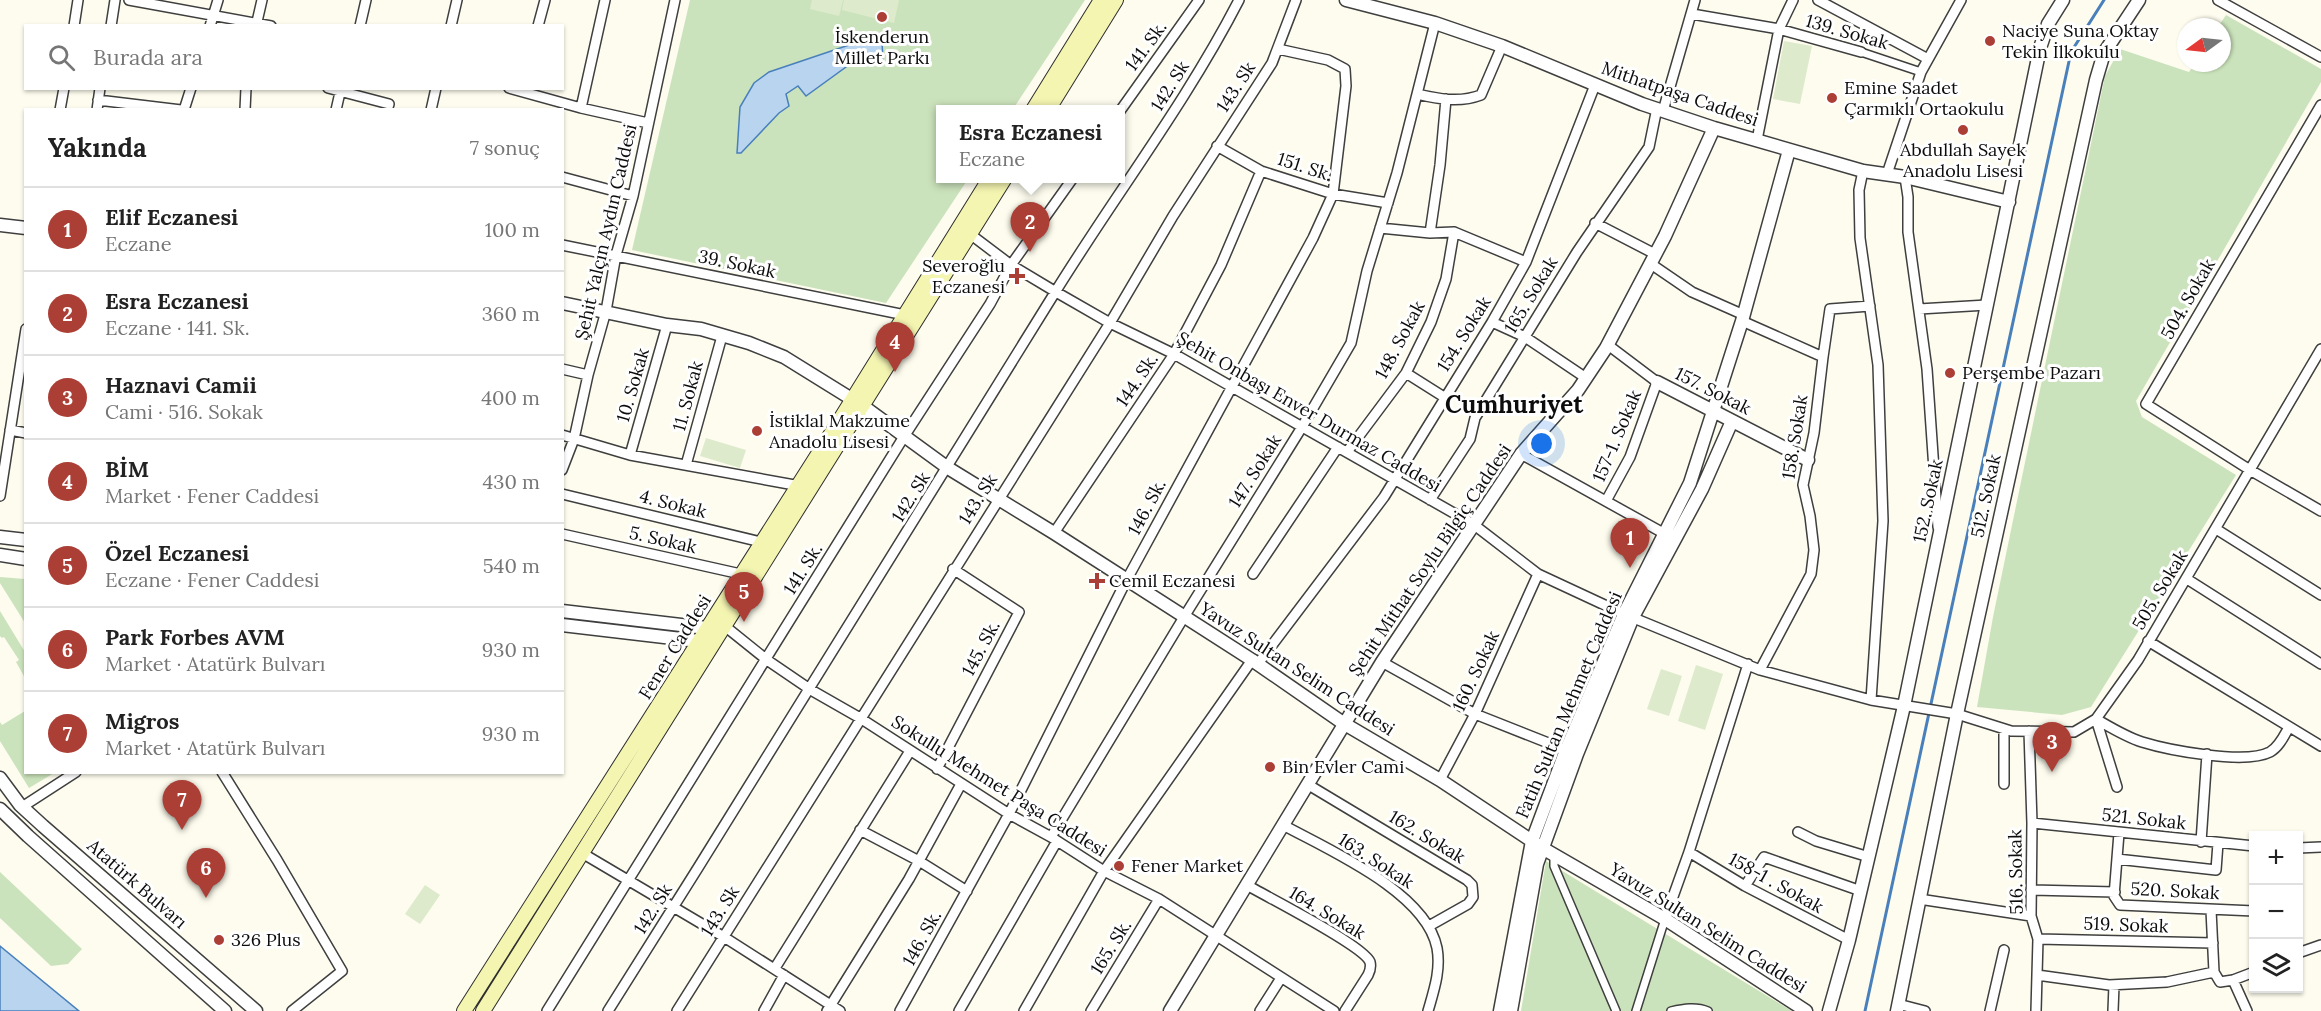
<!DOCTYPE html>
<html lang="tr">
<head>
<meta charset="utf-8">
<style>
  :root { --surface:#fff; --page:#f6f6f6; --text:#222; --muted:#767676; --line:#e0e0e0; --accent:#ab3f36 }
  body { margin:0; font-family:Lora,serif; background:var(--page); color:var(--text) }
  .controls { position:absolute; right:18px; bottom:18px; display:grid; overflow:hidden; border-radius:0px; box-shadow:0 2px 4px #0004 }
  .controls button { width:54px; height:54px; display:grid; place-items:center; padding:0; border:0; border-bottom:2px solid var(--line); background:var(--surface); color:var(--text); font:30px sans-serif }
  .compass { position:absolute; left:2177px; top:18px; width:54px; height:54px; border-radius:50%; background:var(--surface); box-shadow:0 2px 4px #0004; rotate:255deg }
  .you { position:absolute; left:1542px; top:444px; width:21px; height:21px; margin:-15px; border:4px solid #fff; border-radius:50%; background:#1a73e8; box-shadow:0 0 0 9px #1a73e833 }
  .badge { display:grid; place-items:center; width:39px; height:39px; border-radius:50%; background:var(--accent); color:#fff; font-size:20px; font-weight:700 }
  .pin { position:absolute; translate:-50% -50px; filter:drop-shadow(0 2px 3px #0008) }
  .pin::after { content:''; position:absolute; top:32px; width:21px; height:18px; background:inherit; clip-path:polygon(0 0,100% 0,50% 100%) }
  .popup { position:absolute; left:936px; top:105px; width:189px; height:78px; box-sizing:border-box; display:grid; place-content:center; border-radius:0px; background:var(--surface); filter:drop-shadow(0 2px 4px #0005); font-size:20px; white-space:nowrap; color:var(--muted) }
  .popup b { font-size:22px; color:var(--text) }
  .popup::after { content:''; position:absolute; left:50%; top:100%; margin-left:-12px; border:12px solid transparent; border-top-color:var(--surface) }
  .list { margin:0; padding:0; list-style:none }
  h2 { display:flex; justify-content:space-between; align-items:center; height:78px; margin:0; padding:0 24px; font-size:26px }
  h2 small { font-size:20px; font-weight:400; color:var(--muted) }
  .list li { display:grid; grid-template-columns:39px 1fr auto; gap:18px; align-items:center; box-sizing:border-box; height:84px; padding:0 24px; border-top:2px solid var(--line) }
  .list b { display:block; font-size:22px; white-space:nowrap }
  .list p { margin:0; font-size:20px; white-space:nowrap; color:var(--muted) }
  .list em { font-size:20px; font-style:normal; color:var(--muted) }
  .icon { flex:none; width:33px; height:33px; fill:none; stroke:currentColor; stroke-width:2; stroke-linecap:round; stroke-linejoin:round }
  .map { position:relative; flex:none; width:2321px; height:1011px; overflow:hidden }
  .search { position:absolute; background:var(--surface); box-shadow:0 2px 4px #0004; left:24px; top:24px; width:540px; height:66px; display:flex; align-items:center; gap:15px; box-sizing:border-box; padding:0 21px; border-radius:0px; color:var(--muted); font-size:22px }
  .panel { position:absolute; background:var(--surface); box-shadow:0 2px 4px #0004; left:24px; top:108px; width:540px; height:666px; border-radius:0px }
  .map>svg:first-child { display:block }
</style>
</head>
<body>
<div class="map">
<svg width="2321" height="1011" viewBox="0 0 2321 1011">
  <rect width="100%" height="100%" fill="#fdfcee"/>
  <path fill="#cbe3bc" d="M690 0H1085L1013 109 940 110V178L968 179 886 303 632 250Z
    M2226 15 2321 69V82L2136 401 2142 417 2236 475 2091 707 2062 715 1977 707 1993 617 2105 76 2120 49 2189 72 2195 63H2222V27H2218Z
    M0 577 25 579V623L0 583Z
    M0 611 25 652V678L16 662 19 660 4 637 2 638 0 636Z
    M25 711 26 772 54 773 29 788 0 741V722L2 725Z
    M1546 861 1792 1011H1521Z
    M0 872 82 949 68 964 51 966 0 918Z"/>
  <path fill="#ddebcc" d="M812 0H843L839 16 810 9Z
    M844 0H899L894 23 842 10Z
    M1784 41 1812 46 1800 104 1773 99Z
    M706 438 746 450 740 468 700 456Z
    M1696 665 1723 674 1705 730 1678 721Z
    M1661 669 1682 676 1669 716 1647 709Z
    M425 885 440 895 420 924 405 914Z"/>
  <path fill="#b9d4ee" stroke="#4980bc" stroke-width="1.5" d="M882 42 883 60 853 62 806 96 798 86 786 94 789 106 779 113 741 153H737L740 107 754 83 769 72 849 45Z
    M0 946 79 1011H0Z"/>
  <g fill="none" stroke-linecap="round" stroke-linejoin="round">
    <path stroke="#4980bc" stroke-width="3" d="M1865 1011 2071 52 2104 0"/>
    <g stroke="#3f3f3f" stroke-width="10">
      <path id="pedestrian" d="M1861 52 1921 72
        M1554 855V866L1616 1011
        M1636 1011 1665 919
        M1671 1011C1684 1008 1696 1006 1708 1011"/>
    </g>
    <g stroke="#3f3f3f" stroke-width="12">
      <path id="minor" d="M129 0 271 26
        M1818 0 1928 59
        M2218 0 2321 57
        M1692 14 1779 29 1861 52
        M74 26 78 0
        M111 26 115 0
        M210 26 218 0
        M256 26 262 0
        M360 26 366 0
        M451 26 457 0
        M538 26 545 0
        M328 88 389 104 387 110
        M509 88 581 108 648 123
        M1417 94C1438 99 1460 103 1481 95L1502 46
        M98 100 181 110
        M2321 105 2146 404 2250 470 2321 511
        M581 108 605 0
        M60 110 64 88
        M97 110 100 88
        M184 110 191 88
        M245 110 246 88
        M336 110 341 88
        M431 110 436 88
        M1120 111 1199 0
        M1663 111 1695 0
        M1757 140 1779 29 1793 0
        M1217 146 1261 171 1333 194 1388 203
        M1863 171 1859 190 1860 238 1878 365 1883 521 1871 700
        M1887 174 1921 72 1961 0
        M562 177 633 196
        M1905 177 1908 197V232L1927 369 1938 527
        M1595 223 1655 254
        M1380 228 1430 233 1454 232 1526 262
        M1430 233 1440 165 1446 99
        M970 234 1011 265 1056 292 1110 323 1174 354 1473 524 1538 574 1624 614 1760 670 1871 700 1957 714 2011 731 2074 732 2096 719 2138 660 2321 349
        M562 245 905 315
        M1651 264 1692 292 1744 315
        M1919 309 1987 305
        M1742 321 1823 357 1814 433 1803 485 1810 516 1814 550 1811 574 1760 670
        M1492 322 1525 337 1586 378
        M1823 357 1830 309 1870 306
        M562 369 588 375
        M1406 373 1444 397
        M10 430 26 433
        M562 435 630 455 800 486
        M1347 452 1406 373 1431 322 1446 279 1454 232
        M1521 454 1665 534
        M630 455 667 325
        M686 465 722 336
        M562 470 574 439 588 375 606 311 616 255 633 196 675 0
        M562 494 765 543
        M0 496 26 329
        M1430 500 1470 439 1475 418 1577 252 1649 147 1657 108
        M1606 501 1630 457 1657 382 1608 345
        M2216 529 2321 595
        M1054 533 1174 354 1221 265 1261 171
        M562 534 745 575
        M1253 574 1338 447
        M2187 579 2321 664
        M721 623 767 660 811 690 860 718 1009 814 1051 837 1104 871 1159 899 1334 1011
        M2148 641 2321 746
        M1382 662 1475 714 1566 750
        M1257 665 1384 497 1492 322 1526 262 1595 85
        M2096 719C2110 727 2126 737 2142 742 2168 750 2245 765 2270 752 2279 747 2284 736 2289 727
        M2096 719 2117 787
        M2029 731 2032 823 2031 916 2038 939 2036 1011
        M937 769 1019 612 953 569
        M222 772 277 860 342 971 292 1011
        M1440 780 1475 714 1538 574
        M1307 784 1467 880 1472 885 1473 897 1468 904 1429 926
        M2004 784V729
        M22 807 76 772
        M2032 823 2254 846
        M1283 825C1329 850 1426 892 1437 948 1441 970 1434 990 1428 1011
        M860 830 919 861 967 891
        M1798 832 1816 841 1869 857
        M2119 833 2114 896 2120 905 2254 911
        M1051 837 1184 617 1302 427 1351 343 1367 271 1397 173 1435 23
        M2201 842 2207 754
        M2298 848 2321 847
        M1689 852 1745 886 1849 940
        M582 853 724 937 840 1011
        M2117 859 2216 870 2218 843
        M1247 885C1267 897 1363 945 1370 962 1371 966 1370 971 1368 975L1345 1011
        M1745 886 1764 857 1861 891
        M2031 890 2115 892
        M1919 899 2031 916
        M2211 910 2214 972 2220 982 2233 980 2254 972
        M1665 919 1689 852 1748 664
        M2038 939 2213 943
        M2298 953 2321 945
        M775 968 910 751
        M2037 975 2109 985 2167 982 2214 972
        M2233 980 2247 1011
        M1898 1004 1925 1011
        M547 1011 905 435 990 304 1011 265 1073 178
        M608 1011C758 773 906 534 1054 294 1115 195 1186 103 1239 0
        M677 1011 1110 323 1173 216 1272 63 1296 0
        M764 1011 784 975
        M827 1011 909 879 961 784
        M900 1011 1009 814 1126 581 1313 238 1333 194 1346 86 1345 69 1328 60 1278 49
        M959 1011 1057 841
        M1024 1011 1104 871 1252 660
        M1091 1011 1159 899
        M1260 1011 1281 978
        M1990 1011 2004 950
        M2113 1011 2114 985"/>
    </g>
    <g stroke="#3f3f3f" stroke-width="15">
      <path id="tertiary" d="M1346 0 1435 23 1502 46 1642 104 1714 128 1863 171 1905 177 2009 202
        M0 225 26 228
        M562 303 667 325 701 329 749 343 784 357 863 406 948 468 1054 533 1252 660 1343 723 1440 780 1544 849 1665 919 1806 1011
        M1657 382 1808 460
        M0 537 26 540
        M0 555 26 559
        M562 611 715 629
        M562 625 707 642
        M0 778 20 805 43 826 256 1011
        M0 809 28 836 225 1011
        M1170 1011 1382 662 1521 454 1578 390 1606 348 1665 236 1714 128
        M1500 1011 1532 841 1566 750 1624 614 1690 483 1742 321 1789 150
        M1511 1011 1537 864 1577 754 1633 617 1702 489 1732 421
        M1829 1011 1849 940 1904 706 2040 48 2048 24 2063 0
        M1897 1011 1957 714 2096 80 2104 53 2139 0"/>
    </g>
    <g stroke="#2e2e2e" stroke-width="16">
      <path id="secondary" d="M1033 110 1101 0
        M1048 110 1116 0
        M464 1011 836 426 990 178
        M483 1011 1005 178"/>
    </g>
    <use href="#pedestrian" stroke="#fff" stroke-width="7"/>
    <use href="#minor" stroke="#fff" stroke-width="9"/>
    <use href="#tertiary" stroke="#fff" stroke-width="12"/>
    <use href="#secondary" stroke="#f4f5b1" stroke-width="14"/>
  </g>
  <g fill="#ab3f36" stroke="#fff" stroke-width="2">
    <circle cx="882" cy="17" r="6"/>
    <circle cx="1990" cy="41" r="6"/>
    <circle cx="1832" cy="98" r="6"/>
    <circle cx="1963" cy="130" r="6"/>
    <path d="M1014 267h6v6h6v6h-6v6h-6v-6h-6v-6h6z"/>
    <circle cx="1950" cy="373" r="6"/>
    <circle cx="757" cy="431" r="6"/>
    <path d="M1094 572h6v6h6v6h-6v6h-6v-6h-6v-6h6z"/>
    <circle cx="1270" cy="767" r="6"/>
    <circle cx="1119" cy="866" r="6"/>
    <circle cx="219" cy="940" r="6"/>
  </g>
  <g text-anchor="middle" stroke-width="6" stroke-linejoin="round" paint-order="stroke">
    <g font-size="18" fill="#0c0c0c" stroke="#fff" text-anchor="start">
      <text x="2002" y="37">Naciye Suna Oktay<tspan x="2002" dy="21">Tekin İlkokulu</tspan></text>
      <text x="882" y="43" text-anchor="middle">İskenderun<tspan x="882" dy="21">Millet Parkı</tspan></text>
      <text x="1844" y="94">Emine Saadet<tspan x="1844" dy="21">Çarmıklı Ortaokulu</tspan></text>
      <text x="1963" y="156" text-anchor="middle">Abdullah Sayek<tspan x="1963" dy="21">Anadolu Lisesi</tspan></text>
      <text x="1005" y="272" text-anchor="end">Severoğlu<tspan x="1005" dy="21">Eczanesi</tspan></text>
      <text x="1962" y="379">Perşembe Pazarı</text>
      <text x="769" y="427">İstiklal Makzume<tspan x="769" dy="21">Anadolu Lisesi</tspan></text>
      <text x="1109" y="587">Cemil Eczanesi</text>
      <text x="1282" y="773">Bin Evler Cami</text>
      <text x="1131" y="872">Fener Market</text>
      <text x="231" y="946">326 Plus</text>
    </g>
    <g font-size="18" fill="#0c0c0c" stroke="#fff">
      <text transform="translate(1847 32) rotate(16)" y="6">139. Sokak</text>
      <text transform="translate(1146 46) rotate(-54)" y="6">141. Sk.</text>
      <text transform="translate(1170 86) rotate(-58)" y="6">142. Sk</text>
      <text transform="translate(1236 87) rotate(-57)" y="6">143. Sk</text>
      <text transform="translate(1680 94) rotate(19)" y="6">Mithatpaşa Caddesi</text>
      <text transform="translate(1305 167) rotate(18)" y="6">151. Sk.</text>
      <text transform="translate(606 232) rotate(-77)" y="6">Şehit Yalçın Aydın Caddesi</text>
      <text transform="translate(737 264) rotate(12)" y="6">39. Sokak</text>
      <text transform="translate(1531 295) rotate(-59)" y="6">165. Sokak</text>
      <text transform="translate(2188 299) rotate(-60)" y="6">504. Sokak</text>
      <text transform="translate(1464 334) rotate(-58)" y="6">154. Sokak</text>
      <text transform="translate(1400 340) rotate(-62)" y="6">148. Sokak</text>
      <text transform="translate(1137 380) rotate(-56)" y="6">144. Sk.</text>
      <text transform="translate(633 385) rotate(-74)" y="6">10. Sokak</text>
      <text transform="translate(1713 391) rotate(27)" y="6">157. Sokak</text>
      <text transform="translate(688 396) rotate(-75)" y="6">11. Sokak</text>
      <text transform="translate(1309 412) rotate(30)" y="6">Şehit Onbaşı Enver Durmaz Caddesi</text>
      <text transform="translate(1617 436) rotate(-67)" y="6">157-1. Sokak</text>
      <text transform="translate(1795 437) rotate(-81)" y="6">158. Sokak</text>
      <text transform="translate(1255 471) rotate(-58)" y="6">147. Sokak</text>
      <text transform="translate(1986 496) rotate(-78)" y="6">512. Sokak</text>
      <text transform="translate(911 497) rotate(-58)" y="6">142. Sk</text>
      <text transform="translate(978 499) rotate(-58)" y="6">143. Sk</text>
      <text transform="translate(1928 501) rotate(-78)" y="6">152. Sokak</text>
      <text transform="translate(673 504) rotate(14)" y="6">4. Sokak</text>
      <text transform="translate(1147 507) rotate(-62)" y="6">146. Sk.</text>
      <text transform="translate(663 540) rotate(13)" y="6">5. Sokak</text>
      <text transform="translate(1430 560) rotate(-56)" y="6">Şehit Mithat Soylu Bilgiç Caddesi</text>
      <text transform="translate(803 569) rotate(-58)" y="6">141. Sk.</text>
      <text transform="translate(2160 590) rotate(-59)" y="6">505. Sokak</text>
      <text transform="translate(675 647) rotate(-58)" y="6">Fener Caddesi</text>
      <text transform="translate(981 648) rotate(-62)" y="6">145. Sk.</text>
      <text transform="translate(1297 669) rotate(33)" y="6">Yavuz Sultan Selim Caddesi</text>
      <text transform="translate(1476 671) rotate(-65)" y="6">160. Sokak</text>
      <text transform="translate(1569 705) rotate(-67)" y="6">Fatih Sultan Mehmet Caddesi</text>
      <text transform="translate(999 786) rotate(32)" y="6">Sokullu Mehmet Paşa Caddesi</text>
      <text transform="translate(2144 819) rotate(6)" y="6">521. Sokak</text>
      <text transform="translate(1427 837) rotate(31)" y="6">162. Sokak</text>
      <text transform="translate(1376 861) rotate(33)" y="6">163. Sokak</text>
      <text transform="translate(2016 872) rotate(-91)" y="6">516. Sokak</text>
      <text transform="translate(1776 883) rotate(29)" y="6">158-1 . Sokak</text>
      <text transform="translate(137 884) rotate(41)" y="6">Atatürk Bulvarı</text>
      <text transform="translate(2175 891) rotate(3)" y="6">520. Sokak</text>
      <text transform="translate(653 909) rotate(-58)" y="6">142. Sk</text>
      <text transform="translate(720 911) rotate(-58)" y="6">143. Sk</text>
      <text transform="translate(1327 913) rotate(31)" y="6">164. Sokak</text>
      <text transform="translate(2126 925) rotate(2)" y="6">519. Sokak</text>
      <text transform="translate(1708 928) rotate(32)" y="6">Yavuz Sultan Selim Caddesi</text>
      <text transform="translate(922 938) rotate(-61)" y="6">146. Sk.</text>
      <text transform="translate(1111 947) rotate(-58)" y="6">165. Sk.</text>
    </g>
    <g font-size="24" font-weight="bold" fill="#0c0c0c" stroke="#fff">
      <text x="1514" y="413">Cumhuriyet</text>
    </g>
  </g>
</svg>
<div class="controls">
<button>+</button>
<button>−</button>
<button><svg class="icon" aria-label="layers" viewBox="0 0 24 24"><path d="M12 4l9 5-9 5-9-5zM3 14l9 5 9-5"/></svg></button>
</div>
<svg class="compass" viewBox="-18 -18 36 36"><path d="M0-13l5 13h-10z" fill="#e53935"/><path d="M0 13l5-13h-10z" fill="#767676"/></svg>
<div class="you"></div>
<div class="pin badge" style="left:1630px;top:568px">1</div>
<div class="pin badge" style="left:1030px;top:252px">2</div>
<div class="popup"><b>Esra Eczanesi</b>Eczane</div>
<div class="pin badge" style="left:2052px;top:772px">3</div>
<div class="pin badge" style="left:895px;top:372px">4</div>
<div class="pin badge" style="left:744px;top:622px">5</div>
<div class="pin badge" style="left:206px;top:898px">6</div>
<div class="pin badge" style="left:182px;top:830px">7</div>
<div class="search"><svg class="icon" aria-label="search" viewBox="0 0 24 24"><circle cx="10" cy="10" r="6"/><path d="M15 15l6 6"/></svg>Burada ara</div>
<section class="panel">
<h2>Yakında<small>7 sonuç</small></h2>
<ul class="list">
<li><span class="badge">1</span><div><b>Elif Eczanesi</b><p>Eczane</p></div><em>100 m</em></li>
<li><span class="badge">2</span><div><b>Esra Eczanesi</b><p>Eczane · 141. Sk.</p></div><em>360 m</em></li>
<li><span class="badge">3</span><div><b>Haznavi Camii</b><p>Cami · 516. Sokak</p></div><em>400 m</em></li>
<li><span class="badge">4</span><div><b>BİM</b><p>Market · Fener Caddesi</p></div><em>430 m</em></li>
<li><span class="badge">5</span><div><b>Özel Eczanesi</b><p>Eczane · Fener Caddesi</p></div><em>540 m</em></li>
<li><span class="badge">6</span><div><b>Park Forbes AVM</b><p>Market · Atatürk Bulvarı</p></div><em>930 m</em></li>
<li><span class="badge">7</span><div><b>Migros</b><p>Market · Atatürk Bulvarı</p></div><em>930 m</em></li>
</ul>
</section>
</div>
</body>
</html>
